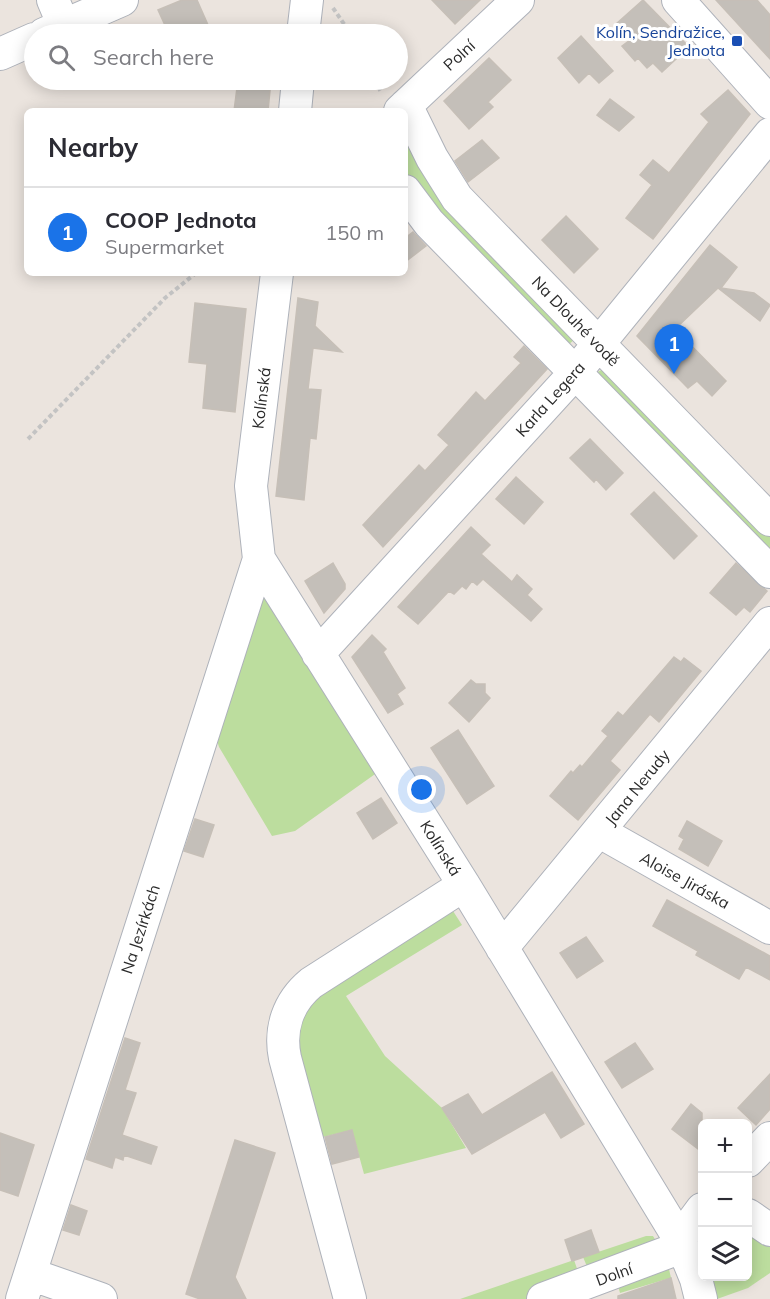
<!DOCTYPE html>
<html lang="en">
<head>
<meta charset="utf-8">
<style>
  :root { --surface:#fff; --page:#f7f7f7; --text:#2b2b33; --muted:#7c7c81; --line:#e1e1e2; --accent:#1a73e8 }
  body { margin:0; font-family:Mulish,sans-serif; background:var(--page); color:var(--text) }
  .controls { position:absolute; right:18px; bottom:18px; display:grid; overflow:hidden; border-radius:9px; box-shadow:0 3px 15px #0003 }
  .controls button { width:54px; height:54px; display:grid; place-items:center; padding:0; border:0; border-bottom:2px solid var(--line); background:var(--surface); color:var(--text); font:30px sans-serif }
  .you { position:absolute; left:422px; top:790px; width:21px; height:21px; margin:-15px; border:4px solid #fff; border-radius:50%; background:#1a73e8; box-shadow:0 0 0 9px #1a73e833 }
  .badge { display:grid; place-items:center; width:39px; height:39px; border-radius:50%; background:var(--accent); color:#fff; font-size:20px; font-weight:700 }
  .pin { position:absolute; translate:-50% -50px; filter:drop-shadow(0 2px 3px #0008) }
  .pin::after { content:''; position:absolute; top:32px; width:21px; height:18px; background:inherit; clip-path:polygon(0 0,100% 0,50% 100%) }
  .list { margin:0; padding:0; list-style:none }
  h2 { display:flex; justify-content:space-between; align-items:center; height:78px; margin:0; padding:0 24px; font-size:26px }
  h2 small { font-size:20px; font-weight:400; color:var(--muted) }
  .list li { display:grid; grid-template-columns:39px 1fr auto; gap:18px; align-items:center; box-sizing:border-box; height:90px; padding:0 24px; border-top:2px solid var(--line) }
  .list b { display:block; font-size:22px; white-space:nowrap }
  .list p { margin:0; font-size:20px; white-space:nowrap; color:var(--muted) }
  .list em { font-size:20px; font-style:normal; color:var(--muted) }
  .icon { flex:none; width:33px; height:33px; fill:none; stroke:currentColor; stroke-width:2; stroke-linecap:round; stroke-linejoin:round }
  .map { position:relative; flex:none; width:770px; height:1299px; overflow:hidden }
  .search { position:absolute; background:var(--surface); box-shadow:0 3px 15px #0003; left:24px; top:24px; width:384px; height:66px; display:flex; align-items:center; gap:15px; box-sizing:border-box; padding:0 21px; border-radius:33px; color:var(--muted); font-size:22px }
  .panel { position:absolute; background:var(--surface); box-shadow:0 3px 15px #0003; left:24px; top:108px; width:384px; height:168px; border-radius:9px }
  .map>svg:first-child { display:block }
</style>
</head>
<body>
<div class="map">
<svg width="770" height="1299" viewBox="0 0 770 1299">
  <rect width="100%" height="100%" fill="#ebe4de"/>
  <path fill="#bcdd9e" d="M405 126 575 339 567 346 405 177Z
    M603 369 770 537V562L596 373Z
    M265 598 378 772 295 831 272 836 219 747 214 731 253 607Z
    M445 909 453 911 462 925 346 996 385 1056 442 1108 466 1148 364 1174 352 1130 319 1138 292 1024 297 1010Z
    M748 1227 770 1239V1273L748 1288 717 1299 706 1277 748 1276Z
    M646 1236H653L659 1246 591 1276 583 1257Z
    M574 1260 581 1280 527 1299H460Z
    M668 1265 672 1282 667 1279 620 1293 617 1282Z"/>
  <path fill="#c4bfb9" stroke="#c6bfb7" stroke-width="1.5" d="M182 0H197L212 34H194L190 26 169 34 158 10Z
    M432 0H480L455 24Z
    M643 0 689 47 662 72 653 63 647 68 638 58 635 61 622 46 630 40 616 24Z
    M716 0H757L770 15V59Z
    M581 36 613 71 599 83 589 73 579 83 558 58Z
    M489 58 511 80 488 102 493 107 469 129 444 101Z
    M238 80H271L268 111H234Z
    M728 90 750 114 653 239 626 218 652 185 640 175 653 160 669 173 709 122 701 114Z
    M610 99 634 117 619 131 597 115Z
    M482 140 499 158 468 182 455 161Z
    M566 216 598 249 574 273 542 240Z
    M413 232 426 246 405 262V238Z
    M710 245 737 267 721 288 754 293 770 305 760 321 718 288 675 329 726 381 712 396 697 381 688 388 637 336Z
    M298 298 318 302 315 326 342 352 313 348 308 389 321 390 316 439 310 438 304 500 276 496Z
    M195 303 246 309 235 412 203 408 207 364 189 362Z
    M524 346 547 369 383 547 363 525 419 465 425 471 449 445 438 435 476 392 485 401 521 363 514 357Z
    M590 439 623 473 606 490 596 479 594 482 570 458Z
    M516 477 543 502 524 524 496 499Z
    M654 492 697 536 674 559 631 514Z
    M471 527 490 545 481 554 512 582 517 575 532 589 527 595 542 609 531 621 483 579 477 585 472 581 466 589 462 586 454 594 449 591 418 624 398 607Z
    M333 563 345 584V589L324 613 305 581Z
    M736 563 767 591 750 612 744 607 736 615 710 593Z
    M372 635 386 649 383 652 405 688 397 694 403 704 388 713 352 657Z
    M674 657 681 662 684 658 701 671 659 722 650 714 610 761 620 770 578 820 550 796 571 771 573 773 580 765 582 767 608 736 602 731 618 712 623 716Z
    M471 680 476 684H485V693L490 698 469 722 449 703Z
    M458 730 494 786 467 804 431 748Z
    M381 798 397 823 373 839 357 813Z
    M195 819 214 825 203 857 184 851Z
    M687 821 722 841 708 866 679 849 684 839 679 836Z
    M667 900 770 956V980L746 967 739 979 696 955 698 951 653 926Z
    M586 937 603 961 577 978 560 953Z
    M125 1038 140 1043 125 1090 136 1093 122 1135 157 1147 151 1164 124 1155 123 1160 115 1157 112 1168 86 1159Z
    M635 1043 653 1069 622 1088 605 1062Z
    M552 1072 584 1124 561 1138 545 1112 472 1154 442 1108 468 1094 482 1115Z
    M770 1074V1109L756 1125 738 1108Z
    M691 1104 702 1113V1152L672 1129Z
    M352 1130 359 1157 332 1164 325 1137Z
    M0 1133 34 1145 18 1196 0 1190Z
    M235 1140 275 1153 235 1277 246 1299H200L186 1294Z
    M71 1205 87 1211 79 1235 63 1230Z
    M591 1230 599 1252 572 1261 565 1240Z
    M671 1278 676 1299H618V1296Z"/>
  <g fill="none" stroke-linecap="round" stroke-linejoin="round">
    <g stroke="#aeb2ba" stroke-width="34">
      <path id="minor" d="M53 0 64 26
        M678 0 770 103
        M44 34 122 0
        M303 34 307 0
        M0 54 34 39
        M406 105 432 158 457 198 770 520
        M295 111 298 80
        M400 111 518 0
        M405 191 429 223 770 572
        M277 273 251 486 259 559 464 885 680 1240 696 1279 701 1299
        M318 654 574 374 770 134
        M600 832 770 928
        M502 948 770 623
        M748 1161 770 1138
        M748 1215 770 1230
        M30 1274 101 1299
        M22 1299 259 559
        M350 1299 285 1058C279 1029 288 1002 311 983L464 885
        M543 1299 671 1251 702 1209"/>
    </g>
    <path stroke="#c3c3c3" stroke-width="4" stroke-dasharray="4.5 3" stroke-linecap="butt" d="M333 8 351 34
      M375 80 381 92
      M28 439 165 298 196 273"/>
    <use href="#minor" stroke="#fff" stroke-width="32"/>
  </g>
  <rect fill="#1a4fb4" stroke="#fff" stroke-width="2" x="731" y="35" width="12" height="12" rx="3"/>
  <g text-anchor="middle" stroke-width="6" stroke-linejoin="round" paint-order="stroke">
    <g font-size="16" fill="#164399" stroke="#fff" text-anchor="end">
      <text x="725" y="38">Kolín, Sendražice,<tspan x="725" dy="18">Jednota</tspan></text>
    </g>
    <g font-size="16" fill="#2a2a2a" stroke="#fff">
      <text transform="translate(459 55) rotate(-43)" y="6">Polní</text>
      <text transform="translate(576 321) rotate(46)" y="6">Na Dlouhé vodě</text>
      <text transform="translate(261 398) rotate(-83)" y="6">Kolínská</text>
      <text transform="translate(550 399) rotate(-48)" y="6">Karla Legera</text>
      <text transform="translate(637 787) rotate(-51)" y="6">Jana Nerudy</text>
      <text transform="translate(441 848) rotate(58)" y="6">Kolínská</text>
      <text transform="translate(685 880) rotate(29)" y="6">Aloise Jiráska</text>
      <text transform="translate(140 929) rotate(-72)" y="6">Na Jezírkách</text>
      <text transform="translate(614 1274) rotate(-20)" y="6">Dolní</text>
    </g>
  </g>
</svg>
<div class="controls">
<button>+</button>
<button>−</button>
<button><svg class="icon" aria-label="layers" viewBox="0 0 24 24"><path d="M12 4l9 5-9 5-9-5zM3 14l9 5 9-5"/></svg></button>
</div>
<div class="you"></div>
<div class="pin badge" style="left:674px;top:374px">1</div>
<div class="search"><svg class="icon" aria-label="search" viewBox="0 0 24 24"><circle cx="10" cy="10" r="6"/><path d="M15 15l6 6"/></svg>Search here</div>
<section class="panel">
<h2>Nearby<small></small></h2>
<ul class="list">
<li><span class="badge">1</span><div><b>COOP Jednota</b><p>Supermarket</p></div><em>150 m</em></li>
</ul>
</section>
</div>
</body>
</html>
